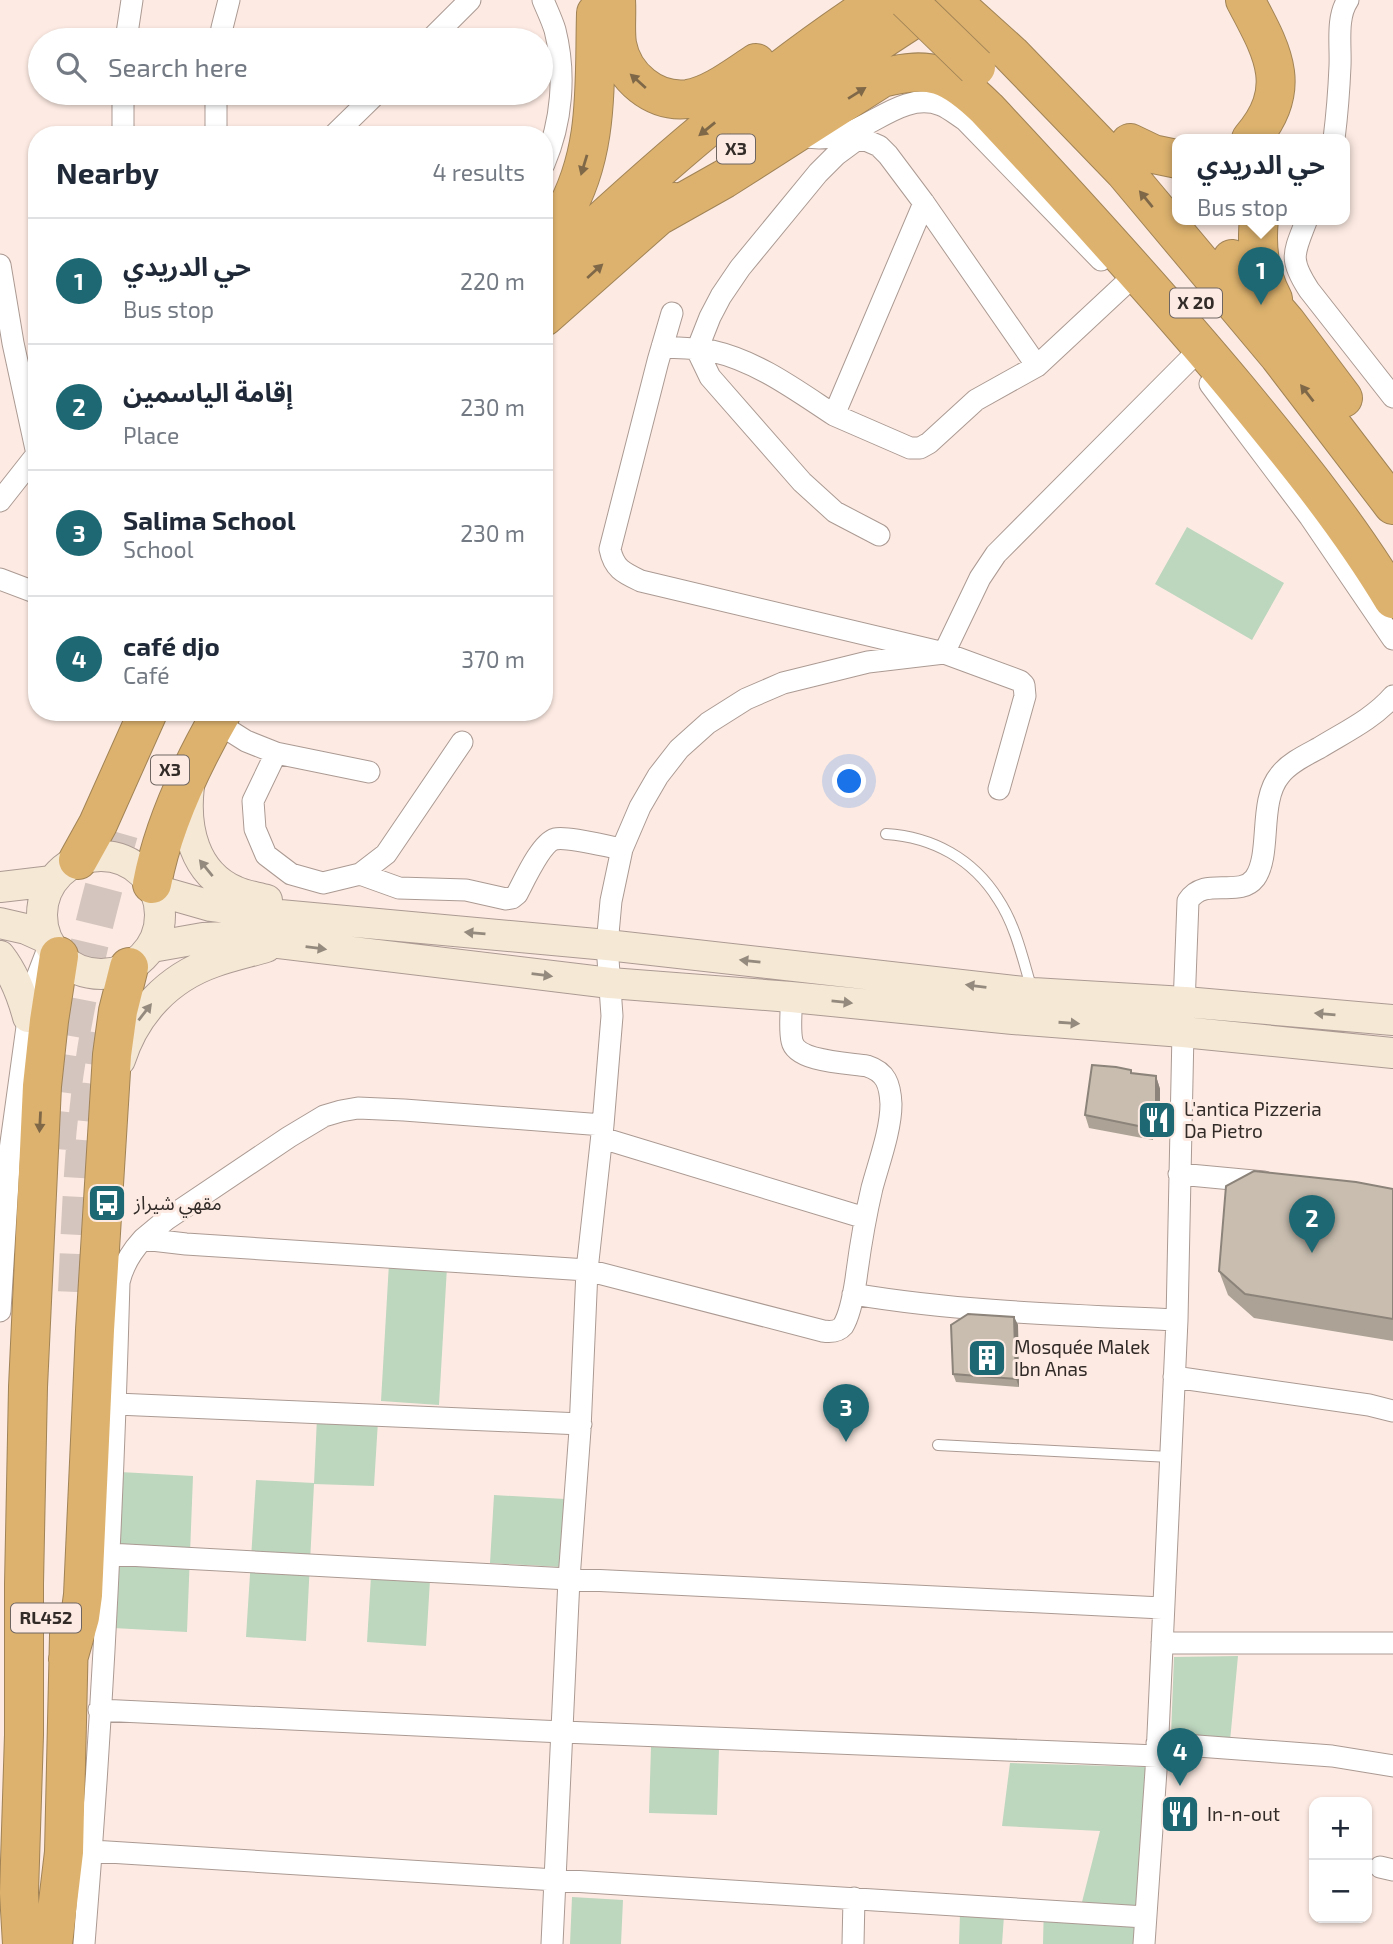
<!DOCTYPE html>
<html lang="en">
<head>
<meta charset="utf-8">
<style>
  :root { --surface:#fff; --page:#f6f6f7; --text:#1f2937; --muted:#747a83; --line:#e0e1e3; --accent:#1e6873 }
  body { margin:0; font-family:"Exo 2","Noto Sans Arabic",sans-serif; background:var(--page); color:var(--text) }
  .controls { position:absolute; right:21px; bottom:21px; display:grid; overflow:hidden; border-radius:14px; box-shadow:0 2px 5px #0004 }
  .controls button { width:63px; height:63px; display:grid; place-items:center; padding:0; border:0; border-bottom:2px solid var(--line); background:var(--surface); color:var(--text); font:35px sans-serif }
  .you { position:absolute; left:850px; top:782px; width:24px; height:24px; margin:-18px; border:5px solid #fff; border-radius:50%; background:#1a73e8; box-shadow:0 0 0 10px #1a73e833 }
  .badge { display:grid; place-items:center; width:46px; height:46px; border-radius:50%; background:var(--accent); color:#fff; font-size:23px; font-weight:700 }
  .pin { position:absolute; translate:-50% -58px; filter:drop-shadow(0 2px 4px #0008) }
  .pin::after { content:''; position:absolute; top:37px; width:24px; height:21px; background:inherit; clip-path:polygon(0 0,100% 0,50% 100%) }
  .popup { position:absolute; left:1172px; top:134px; width:178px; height:91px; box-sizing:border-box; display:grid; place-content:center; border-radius:14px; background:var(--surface); filter:drop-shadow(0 2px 5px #0005); font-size:23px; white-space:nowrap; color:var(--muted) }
  .popup b { font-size:26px; color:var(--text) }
  .popup::after { content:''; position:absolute; left:50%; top:100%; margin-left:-14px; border:14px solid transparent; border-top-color:var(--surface) }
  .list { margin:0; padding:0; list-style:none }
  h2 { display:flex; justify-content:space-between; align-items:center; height:91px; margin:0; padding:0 28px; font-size:30px }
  h2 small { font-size:23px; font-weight:400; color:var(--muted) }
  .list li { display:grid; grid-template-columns:46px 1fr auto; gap:21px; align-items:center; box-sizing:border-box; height:126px; padding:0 28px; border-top:2px solid var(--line) }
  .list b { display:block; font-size:26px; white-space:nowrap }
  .list p { margin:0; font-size:23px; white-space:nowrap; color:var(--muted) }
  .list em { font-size:23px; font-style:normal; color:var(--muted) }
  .icon { flex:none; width:38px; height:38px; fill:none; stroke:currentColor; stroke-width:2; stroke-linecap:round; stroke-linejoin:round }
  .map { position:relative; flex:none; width:1393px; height:1944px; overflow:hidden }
  .search { position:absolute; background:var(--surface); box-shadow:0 2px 5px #0004; left:28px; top:28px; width:525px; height:77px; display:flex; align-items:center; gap:18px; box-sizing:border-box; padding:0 24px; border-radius:38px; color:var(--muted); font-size:26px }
  .panel { position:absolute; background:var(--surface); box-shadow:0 2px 5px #0004; left:28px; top:126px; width:525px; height:595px; border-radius:28px }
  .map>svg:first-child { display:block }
</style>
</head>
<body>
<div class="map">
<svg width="1393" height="1944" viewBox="0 0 1393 1944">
  <rect width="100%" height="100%" fill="#fdebe3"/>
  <path fill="#bdd6be" d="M1187 527 1284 583 1252 640 1155 584Z
    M389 1263 447 1267 439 1405 381 1401Z
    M317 1417 378 1421 374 1486 314 1484 306 1641 246 1637 256 1480 314 1483Z
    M120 1472 193 1476 187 1632 113 1628Z
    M494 1495 565 1499 561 1567 490 1563Z
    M371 1576 430 1580 426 1646 367 1642Z
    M1238 1656 1230 1741 1171 1735 1174 1657Z
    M651 1747 719 1749 717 1815 649 1813Z
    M1010 1763 1147 1767 1141 1944H1043L1044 1901 1082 1902 1100 1831 1002 1826Z
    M572 1897 623 1900 621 1944H570Z
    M960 1913 1004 1916 1002 1944H959Z"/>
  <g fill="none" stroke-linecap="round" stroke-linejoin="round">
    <path stroke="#d4c5be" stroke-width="38" stroke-dasharray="38 19" stroke-linecap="butt" d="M56 1149C65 1039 90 932 121 826
      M77 1292C81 1205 84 1119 99 1033"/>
    <g stroke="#ab9a93" stroke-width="12">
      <path id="lane" d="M886 834C933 837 973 859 998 899 1016 926 1023 960 1032 990
        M938 1445 1170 1457"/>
    </g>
    <g stroke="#ab9a93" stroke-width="23">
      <path id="street" d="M543 0C547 10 552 20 555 30 566 74 562 122 544 164
        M126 40 132 0
        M220 40 222 28 229 0
        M430 40 470 0
        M123 93V135
        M216 135V93
        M334 135 377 93
        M798 136C815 139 832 139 848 133 877 122 908 92 941 105 949 108 957 115 965 120L1101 260
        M1334 139C1337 115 1339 90 1340 66 1341 46 1336 17 1348 0
        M924 203 834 415 910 448H920L929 443 976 400 1037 366 1125 284
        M1307 219C1294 253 1288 258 1309 290L1393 397
        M0 265 13 343 37 454
        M672 313 658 361 610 549C614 569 624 573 641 581L944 653 980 578 996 554 1190 359
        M662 347C679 348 696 348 712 351 757 361 796 390 834 415
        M1210 384 1310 517 1393 639
        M0 501 37 454
        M879 535 835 512 802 482 710 377 697 350 710 317 721 296 740 268 818 173 836 155 855 141 863 139 879 146 888 155 924 203 1037 366
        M0 579 37 593
        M216 722 246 741 276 753 369 772
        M276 753 253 801 255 829 266 855 291 874 323 883 360 874 386 854 462 742
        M360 874 399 888 466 890 506 899 512 898 517 894C524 881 541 843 555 839 567 836 609 847 622 849
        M602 1138 865 1218
        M1179 1174 1264 1182
        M143 1239 167 1219 289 1137 324 1116 341 1111 358 1108 404 1110 603 1125
        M853 1294C960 1312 1069 1315 1177 1320
        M0 1311 10 1150 31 998 36 980 46 954
        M1174 1377 1369 1405 1393 1411
        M116 1404 581 1424
        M108 1554 569 1579 1162 1608
        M1162 1643H1393
        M99 1710 563 1732 1157 1756
        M1157 1743 1332 1756 1393 1766
        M92 1851 1145 1917
        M1380 1867 1393 1870
        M84 1944C102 1724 113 1503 119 1282 123 1265 131 1252 143 1239L186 1244 587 1270 823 1331C830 1332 838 1332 843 1326 850 1315 854 1292 856 1279 860 1248 865 1218 872 1188 879 1162 891 1130 891 1104 890 1084 886 1072 867 1066 849 1063 796 1062 792 1041 789 1028 792 1011 791 997
        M552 1944 569 1579 580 1430 587 1270 603 1125 612 1016 607 945 611 901 622 849 640 807 658 776 679 749 708 723 746 699 783 683 868 662 944 653 1020 681 1024 685 1025 696 999 789
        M853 1944 854 1898
        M1144 1944 1157 1756 1177 1320 1183 1032 1188 901C1205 875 1239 899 1255 878 1272 854 1258 801 1280 775 1289 763 1306 755 1319 748 1345 732 1373 719 1393 696"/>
    </g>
    <g stroke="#ab9a93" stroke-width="32">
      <path id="secondary" d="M189 786C184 828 194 873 235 891 245 896 257 897 267 900
        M42 915a59 59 0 1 1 118 0a59 59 0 1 1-118 0Z
        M0 887 52 881
        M155 890 211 906 269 914 607 945 1033 993 1185 1002 1393 1020
        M0 923 26 929 46 938
        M152 947 203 938 228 937 610 983 791 997 1013 1019 1183 1032 1393 1053
        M0 956C14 974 22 995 28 1017
        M120 1060C135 1013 168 978 214 962 231 956 249 952 266 947"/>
    </g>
    <g stroke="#a18356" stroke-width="40">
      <path id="highway" d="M616 0C617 14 615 30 617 44 623 77 654 103 688 99 712 95 736 76 756 63
        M951 0 1011 54 1124 171 1279 356 1393 505
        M1245 0C1272 51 1295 88 1251 139
        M749 138C810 86 875 43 943 0
        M1130 143 1153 154 1177 159
        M653 219 724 179 882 78C931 65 951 74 987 109 1073 201 1157 293 1238 390 1293 457 1348 524 1393 599
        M1259 219C1256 246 1260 275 1273 299
        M544 244C551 236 556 226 562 217 600 152 594 85 596 13
        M1232 259 1286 322 1343 398
        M544 274C649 175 758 79 879 0
        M544 317 674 202
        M78 860 98 824 148 712
        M152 884C163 825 192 764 222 712
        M68 1659 80 1617 83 1595 95 1330 112 1055 118 1011 129 967
        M22 1944 19 1893 24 1735V1584L28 1387 42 1086 49 1021 59 956
        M53 1944 64 1852 69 1635"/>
    </g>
    <use href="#lane" stroke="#fff" stroke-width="10"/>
    <use href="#street" stroke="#fff" stroke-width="21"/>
    <use href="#secondary" stroke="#f5e8d4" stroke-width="30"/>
    <use href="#highway" stroke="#ddb26e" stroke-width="38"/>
    <g stroke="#a18356" stroke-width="40" stroke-linecap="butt">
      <path id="highway-bridge" d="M907 0 976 67"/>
    </g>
    <use href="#highway-bridge" stroke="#ddb26e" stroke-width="38"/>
  </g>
  <path fill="#aca396" d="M1133 1073 1156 1076 1160 1089V1117H1153V1140L1089 1128 1085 1115Z
    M1393 1189V1341L1254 1318 1228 1295 1219 1271Z
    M1014 1317 1018 1325 1019 1387 956 1382 953 1374Z"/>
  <path fill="#8c847a" d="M1156 1076 1160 1089V1117L1156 1104Z
    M1149 1105 1153 1117V1140L1148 1128Z
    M1014 1317 1018 1325 1019 1387 1016 1379Z"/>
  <path fill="#c8bdaf" stroke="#8c847a" stroke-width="2" d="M1092 1065 1116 1067 1131 1070V1073L1156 1076V1104L1149 1105 1148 1128 1085 1115Z
    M1254 1171 1356 1182 1393 1189V1319L1245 1294 1219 1271 1226 1186Z
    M968 1314 1014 1317 1016 1379 953 1374 951 1325Z"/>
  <defs><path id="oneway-solid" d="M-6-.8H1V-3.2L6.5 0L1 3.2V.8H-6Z" transform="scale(1.75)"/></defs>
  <g fill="#7f6848">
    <use href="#oneway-solid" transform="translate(638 81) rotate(-138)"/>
    <use href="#oneway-solid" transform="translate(857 93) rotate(-32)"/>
    <use href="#oneway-solid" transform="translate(707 129) rotate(141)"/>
    <use href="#oneway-solid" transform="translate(584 165) rotate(107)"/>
    <use href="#oneway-solid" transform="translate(1146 199) rotate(-129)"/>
    <use href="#oneway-solid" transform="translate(595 271) rotate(-42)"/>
    <use href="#oneway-solid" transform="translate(1307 393) rotate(-128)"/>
    <use href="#oneway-solid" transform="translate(40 1122) rotate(93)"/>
  </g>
  <g fill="#948a7e">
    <use href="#oneway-solid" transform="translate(206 868) rotate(-129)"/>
    <use href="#oneway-solid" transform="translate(475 933) rotate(-175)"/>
    <use href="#oneway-solid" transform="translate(316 948) rotate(7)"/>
    <use href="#oneway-solid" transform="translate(750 961) rotate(-174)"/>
    <use href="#oneway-solid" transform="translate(542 975) rotate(7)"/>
    <use href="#oneway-solid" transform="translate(976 986) rotate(-173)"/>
    <use href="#oneway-solid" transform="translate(842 1002) rotate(6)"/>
    <use href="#oneway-solid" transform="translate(145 1012) rotate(-52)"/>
    <use href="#oneway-solid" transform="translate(1325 1014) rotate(-175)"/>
    <use href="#oneway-solid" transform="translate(1069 1023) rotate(4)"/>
  </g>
  <defs>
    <g id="restaurant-square" transform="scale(2.0125)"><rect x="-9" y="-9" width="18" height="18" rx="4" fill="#1e6873" stroke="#fdebe3"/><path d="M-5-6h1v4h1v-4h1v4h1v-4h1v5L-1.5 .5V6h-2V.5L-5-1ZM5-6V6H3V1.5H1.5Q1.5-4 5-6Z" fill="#fff"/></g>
    <g id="bus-square" transform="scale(2.0125)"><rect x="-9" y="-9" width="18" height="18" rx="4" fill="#1e6873" stroke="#fdebe3"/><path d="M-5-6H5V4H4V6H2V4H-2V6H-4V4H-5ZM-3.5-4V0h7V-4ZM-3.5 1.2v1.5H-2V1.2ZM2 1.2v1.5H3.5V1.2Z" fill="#fff"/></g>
    <g id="building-square" transform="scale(2.0125)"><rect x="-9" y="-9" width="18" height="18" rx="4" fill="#1e6873" stroke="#fdebe3"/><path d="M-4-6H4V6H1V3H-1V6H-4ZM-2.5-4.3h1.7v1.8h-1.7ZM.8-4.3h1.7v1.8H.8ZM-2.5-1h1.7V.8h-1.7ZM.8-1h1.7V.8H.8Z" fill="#fff"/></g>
  </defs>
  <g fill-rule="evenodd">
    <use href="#restaurant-square" x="1157" y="1120"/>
    <use href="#bus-square" x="107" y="1203"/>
    <use href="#building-square" x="987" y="1358"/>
    <use href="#restaurant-square" x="1180" y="1814"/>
  </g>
  <g text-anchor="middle" stroke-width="6" stroke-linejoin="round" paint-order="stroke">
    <g fill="#fdebe3" stroke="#6f6560" stroke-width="2">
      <rect x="717" y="134.5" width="38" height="29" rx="5"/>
      <rect x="1170" y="288.5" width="52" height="29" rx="5"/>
      <rect x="151" y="755.5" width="38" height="29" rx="5"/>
      <rect x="11" y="1603.5" width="70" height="29" rx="5"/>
    </g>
    <g font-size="18" font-weight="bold" fill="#322b28">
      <text x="736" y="155">X3</text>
      <text x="1196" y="309">X 20</text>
      <text x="170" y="776">X3</text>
      <text x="46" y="1624">RL452</text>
    </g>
    <g font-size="19" fill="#322b28" stroke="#fdebe3" text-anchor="start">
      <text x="1184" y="1116">L'antica Pizzeria<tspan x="1184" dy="22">Da Pietro</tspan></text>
      <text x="134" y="1210">مقهي شيراز</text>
      <text x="1014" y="1354">Mosquée Malek<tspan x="1014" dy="22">Ibn Anas</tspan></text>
      <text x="1207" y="1821">In-n-out</text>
    </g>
  </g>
</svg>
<div class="controls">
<button>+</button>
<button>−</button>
</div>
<div class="you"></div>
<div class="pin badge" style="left:1261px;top:305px">1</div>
<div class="popup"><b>حي الدريدي</b>Bus stop</div>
<div class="pin badge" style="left:1312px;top:1253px">2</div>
<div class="pin badge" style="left:846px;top:1442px">3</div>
<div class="pin badge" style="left:1180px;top:1786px">4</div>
<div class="search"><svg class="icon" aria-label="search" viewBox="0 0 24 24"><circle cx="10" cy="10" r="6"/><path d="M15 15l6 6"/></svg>Search here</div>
<section class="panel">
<h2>Nearby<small>4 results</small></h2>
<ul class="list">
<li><span class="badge">1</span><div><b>حي الدريدي</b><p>Bus stop</p></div><em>220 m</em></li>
<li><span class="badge">2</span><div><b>إقامة الياسمين</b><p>Place</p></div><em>230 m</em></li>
<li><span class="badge">3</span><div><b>Salima School</b><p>School</p></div><em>230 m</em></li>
<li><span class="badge">4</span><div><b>café djo</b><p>Café</p></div><em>370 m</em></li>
</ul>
</section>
</div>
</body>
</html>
